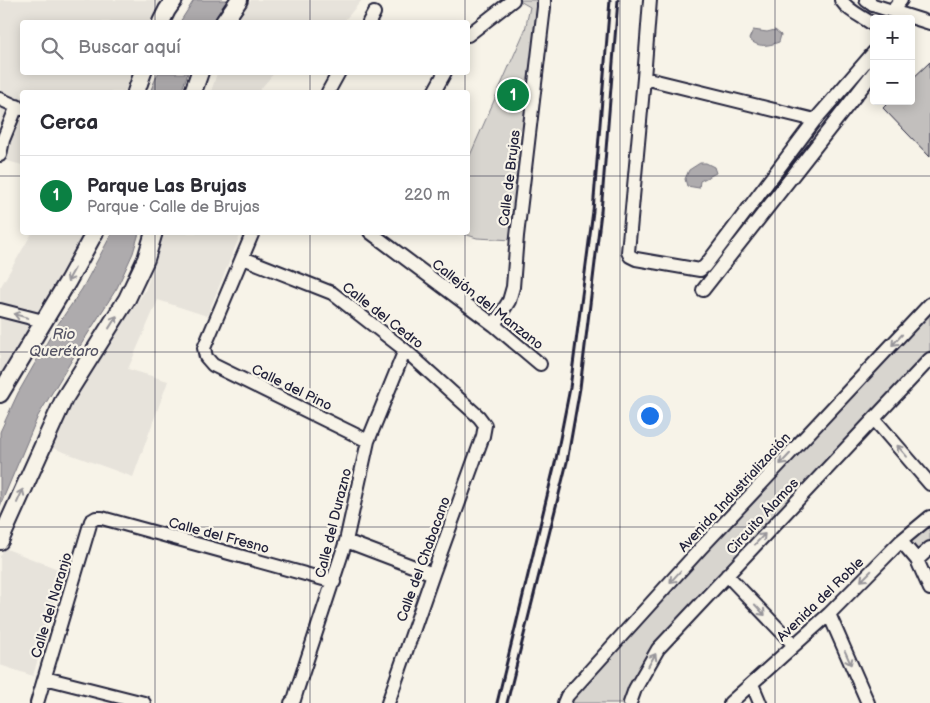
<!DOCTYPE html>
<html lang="es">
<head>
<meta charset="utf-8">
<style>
  :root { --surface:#fff; --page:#f7f7f7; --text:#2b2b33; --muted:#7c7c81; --line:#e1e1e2; --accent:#0b8043 }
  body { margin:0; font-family:"Balsamiq Sans",sans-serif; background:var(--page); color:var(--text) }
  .controls { position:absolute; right:15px; top:15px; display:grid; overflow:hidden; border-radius:5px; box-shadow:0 2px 12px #0003 }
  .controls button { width:45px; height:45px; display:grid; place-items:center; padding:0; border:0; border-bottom:1px solid var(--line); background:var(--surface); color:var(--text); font:25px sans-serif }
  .you { position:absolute; left:649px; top:415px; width:18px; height:18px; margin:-12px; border:4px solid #fff; border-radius:50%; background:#1a73e8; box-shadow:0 0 0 8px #1a73e833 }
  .badge { display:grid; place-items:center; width:32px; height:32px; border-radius:50%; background:var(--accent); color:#fff; font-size:16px; font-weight:700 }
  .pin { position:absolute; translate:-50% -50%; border:2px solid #fff; box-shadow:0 1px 5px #0006 }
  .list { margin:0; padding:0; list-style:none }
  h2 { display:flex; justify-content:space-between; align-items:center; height:65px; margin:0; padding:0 20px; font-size:21px }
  h2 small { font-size:16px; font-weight:400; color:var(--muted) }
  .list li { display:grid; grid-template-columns:32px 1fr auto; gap:15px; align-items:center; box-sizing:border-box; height:80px; padding:0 20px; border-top:1px solid var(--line) }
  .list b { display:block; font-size:19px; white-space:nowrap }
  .list p { margin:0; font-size:16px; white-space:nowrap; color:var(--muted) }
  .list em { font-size:16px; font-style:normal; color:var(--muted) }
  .icon { flex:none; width:28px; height:28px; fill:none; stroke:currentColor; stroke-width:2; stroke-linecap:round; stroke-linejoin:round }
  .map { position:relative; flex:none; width:930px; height:703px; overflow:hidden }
  .search { position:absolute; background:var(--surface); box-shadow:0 2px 12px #0003; left:20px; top:20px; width:450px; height:55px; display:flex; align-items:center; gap:12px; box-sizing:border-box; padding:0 18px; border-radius:5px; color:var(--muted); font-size:19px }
  .panel { position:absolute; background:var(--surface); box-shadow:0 2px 12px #0003; left:20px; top:90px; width:450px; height:145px; border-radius:5px }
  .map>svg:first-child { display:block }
</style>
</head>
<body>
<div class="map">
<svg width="930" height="703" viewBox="0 0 930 703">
  <rect width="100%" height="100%" fill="#f7f3e8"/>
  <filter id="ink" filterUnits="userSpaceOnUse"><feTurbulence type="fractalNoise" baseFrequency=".02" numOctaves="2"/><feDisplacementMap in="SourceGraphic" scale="10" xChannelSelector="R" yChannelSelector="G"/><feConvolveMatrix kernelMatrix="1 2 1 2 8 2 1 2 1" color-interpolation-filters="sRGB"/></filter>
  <g filter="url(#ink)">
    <path fill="#e7e3db" d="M0 0H161L150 22H22V72L132 73 125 92H22V165L0 159Z
      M251 0H362L345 20 338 22H237Z
      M217 73V72L274 73 258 92H211Z
      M32 233H83L59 276 0 374V288Z
      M165 233H241L207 316 158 300 128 369 168 381 133 477 50 447 93 365 145 291Z
      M4 548 63 571 33 676 0 665V557Z"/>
    <path fill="#d8d5cf" stroke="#7d7c85" d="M518 0H541L513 240 477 238 461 233 468 232V160L525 30 530 7Z
      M930 313V350L654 644 629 686 624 703H570L577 693 723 534Z
      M930 517V548L917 560 901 541Z"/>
    <path fill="#aeabad" stroke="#76747f" d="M194 0H227L214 22H180Z
      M753 30 767 32 775 30 781 35 779 42C768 46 758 48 749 39Z
      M158 73H188L181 92H150Z
      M700 163H706L714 167 716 173 700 181 699 188 687 186 685 179 689 170Z
      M112 233H139L133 253 117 288 82 343 38 416 0 506V432L18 393 54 330 82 289Z"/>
    <path fill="#c2bfbd" stroke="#22223b" d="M930 62V157L883 108 890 101H911V80Z"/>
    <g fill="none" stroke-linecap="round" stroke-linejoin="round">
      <g stroke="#22223b" stroke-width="16">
        <path id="minor" d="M650 0 644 78 628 252 630 256 636 259 694 269 700 270 705 266 815 120 874 52
          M841 0C849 12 862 16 874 25
          M866 0 873 5 930 23
          M892 11 901 0
          M369 22 374 13
          M468 35 513 0
          M644 78 815 120
          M328 92 339 72
          M434 92 445 72
          M0 99 22 109
          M0 155 3 140 17 106
          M253 232 204 348 206 357 213 365 368 441
          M370 232 494 325 540 364
          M243 258 332 293 405 350 479 417 485 425 483 436 433 574 388 703
          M703 290 874 72
          M0 310 43 321
          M494 325 509 301 513 287 517 236 544 7V0
          M874 419 930 484
          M346 541 433 574
          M901 541 917 560 930 589
          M917 560 930 548
          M727 575 794 645
          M829 614 868 703
          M45 678 144 703
          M752 684 760 703
          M37 703 91 521 96 518H102L334 582
          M291 703 294 700 297 690 346 541 368 441 405 350
          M564 703 567 696 701 548 930 304
          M630 703 635 689 658 649 930 359
          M730 703 829 614 901 541 930 517"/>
      </g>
      <g stroke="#22223b" stroke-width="20">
        <path id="major" d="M161 22 167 10 174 0
          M224 22 239 0
          M136 92 143 72
          M193 92 200 72
          M0 394 68 281 95 232
          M0 541 64 399 127 299 146 259 154 232"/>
      </g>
      <use href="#minor" stroke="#f7f3e8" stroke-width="12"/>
      <use href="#major" stroke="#f7f3e8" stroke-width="16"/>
      <path stroke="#22223b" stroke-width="3" d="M497 703 556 459 570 388 593 211 610 0
        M507 703 567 462 580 388 601 212 618 0"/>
    </g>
    <defs><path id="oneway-shaft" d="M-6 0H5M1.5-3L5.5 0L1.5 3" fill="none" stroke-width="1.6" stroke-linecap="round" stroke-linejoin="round" transform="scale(1.25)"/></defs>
    <g stroke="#97959a">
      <use href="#oneway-shaft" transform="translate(71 275) rotate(119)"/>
      <use href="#oneway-shaft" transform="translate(21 316) rotate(-165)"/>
      <use href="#oneway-shaft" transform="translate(113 322) rotate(-58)"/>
      <use href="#oneway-shaft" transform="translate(897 340) rotate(133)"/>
      <use href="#oneway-shaft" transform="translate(902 451) rotate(-131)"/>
      <use href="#oneway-shaft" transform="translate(785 459) rotate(133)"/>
      <use href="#oneway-shaft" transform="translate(20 496) rotate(-66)"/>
      <use href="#oneway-shaft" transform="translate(760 539) rotate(-47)"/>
      <use href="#oneway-shaft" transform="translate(866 576) rotate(135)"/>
      <use href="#oneway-shaft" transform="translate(675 577) rotate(132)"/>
      <use href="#oneway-shaft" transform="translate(760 610) rotate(47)"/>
      <use href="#oneway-shaft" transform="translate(848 658) rotate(66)"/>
      <use href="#oneway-shaft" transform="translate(652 660) rotate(-60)"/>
    </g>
  </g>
  <path fill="none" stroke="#22223b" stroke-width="1" stroke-opacity="0.55" d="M155 0V22M310 0V22M465 0V22M620 0V703M775 0V703M155 72V92M310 72V92M465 72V92M0 176H22M468 176H930M155 232V703M310 232V703M465 232V703M0 352H930M0 527H930"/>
  <g text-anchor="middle" stroke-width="4.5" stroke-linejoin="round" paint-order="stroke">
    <g font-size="14" fill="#22223b" stroke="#f7f3e8">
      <text transform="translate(509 178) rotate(-83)" y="5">Calle de Brujas</text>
      <text transform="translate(488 304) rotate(38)" y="5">Callejón del Manzano</text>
      <text transform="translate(383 315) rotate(38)" y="5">Calle del Cedro</text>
      <text transform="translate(292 387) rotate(26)" y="5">Calle del Pino</text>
      <text transform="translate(734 492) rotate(-47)" y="5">Avenida Industrialización</text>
      <text transform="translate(762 516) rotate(-47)" y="5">Circuito Álamos</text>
      <text transform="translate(333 523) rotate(-76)" y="5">Calle del Durazno</text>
      <text transform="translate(219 535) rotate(15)" y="5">Calle del Fresno</text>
      <text transform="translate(423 559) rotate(-70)" y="5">Calle del Chabacano</text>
      <text transform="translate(820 599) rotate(-44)" y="5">Avenida del Roble</text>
      <text transform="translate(51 605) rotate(-73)" y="5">Calle del Naranjo</text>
    </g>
    <g font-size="15" font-style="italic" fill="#535263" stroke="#f7f3e8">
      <text x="64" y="339">Rio<tspan x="64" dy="17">Querétaro</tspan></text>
    </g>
  </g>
</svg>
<div class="controls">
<button>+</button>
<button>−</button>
</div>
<div class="you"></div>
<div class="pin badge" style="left:513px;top:95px">1</div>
<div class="search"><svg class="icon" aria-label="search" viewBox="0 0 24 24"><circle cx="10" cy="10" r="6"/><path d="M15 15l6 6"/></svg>Buscar aquí</div>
<section class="panel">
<h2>Cerca<small></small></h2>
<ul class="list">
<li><span class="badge">1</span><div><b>Parque Las Brujas</b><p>Parque · Calle de Brujas</p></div><em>220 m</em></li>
</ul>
</section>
</div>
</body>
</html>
